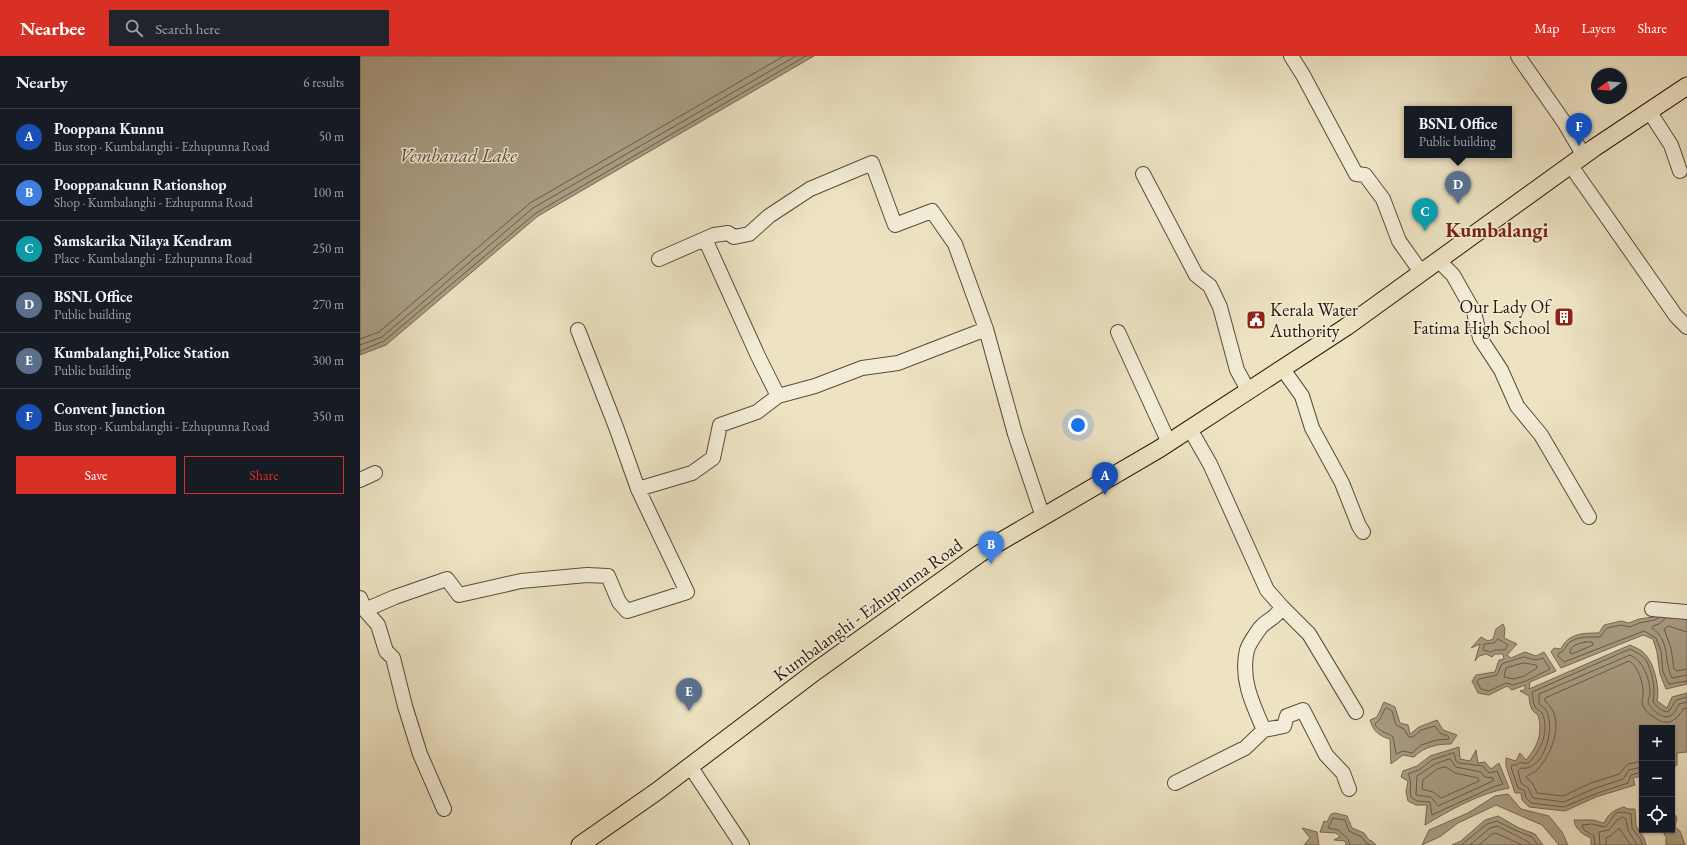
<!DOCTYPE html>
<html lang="en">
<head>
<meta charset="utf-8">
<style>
  :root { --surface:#171b24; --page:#20242c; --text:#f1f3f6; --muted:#9ea1a6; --line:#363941; --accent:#d93025 }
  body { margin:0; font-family:"EB Garamond",serif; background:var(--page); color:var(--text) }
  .controls { position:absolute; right:12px; bottom:12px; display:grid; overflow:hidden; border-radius:0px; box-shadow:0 1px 3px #0004 }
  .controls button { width:36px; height:36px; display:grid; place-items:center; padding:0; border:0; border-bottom:1px solid var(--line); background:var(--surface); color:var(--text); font:20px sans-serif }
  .compass { position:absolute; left:1231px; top:12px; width:36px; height:36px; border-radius:50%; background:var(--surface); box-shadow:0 1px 3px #0004; rotate:254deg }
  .you { position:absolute; left:718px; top:369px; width:14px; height:14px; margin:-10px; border:3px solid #fff; border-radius:50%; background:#1a73e8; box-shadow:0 0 0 6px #1a73e833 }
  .badge { display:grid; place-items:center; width:26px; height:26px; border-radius:50%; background:var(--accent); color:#fff; font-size:13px; font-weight:700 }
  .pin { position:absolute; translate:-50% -33px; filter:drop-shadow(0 1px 2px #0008) }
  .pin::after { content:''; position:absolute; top:21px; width:14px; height:12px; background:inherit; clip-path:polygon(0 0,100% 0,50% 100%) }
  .popup { position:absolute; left:1044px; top:50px; width:108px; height:52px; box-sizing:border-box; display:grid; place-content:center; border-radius:0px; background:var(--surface); filter:drop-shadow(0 1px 3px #0005); font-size:13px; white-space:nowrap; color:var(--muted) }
  .popup b { font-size:15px; color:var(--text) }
  .popup::after { content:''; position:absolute; left:50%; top:100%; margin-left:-8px; border:8px solid transparent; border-top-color:var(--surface) }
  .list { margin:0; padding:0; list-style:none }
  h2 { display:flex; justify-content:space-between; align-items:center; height:52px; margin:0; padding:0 16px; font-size:17px }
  h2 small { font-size:13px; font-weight:400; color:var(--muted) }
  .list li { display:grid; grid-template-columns:26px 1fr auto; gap:12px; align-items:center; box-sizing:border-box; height:56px; padding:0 16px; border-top:1px solid var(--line) }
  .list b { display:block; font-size:15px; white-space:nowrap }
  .list p { margin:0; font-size:13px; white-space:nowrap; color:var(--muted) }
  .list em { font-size:13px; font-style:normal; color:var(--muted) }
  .actions { display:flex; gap:8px; padding:12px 16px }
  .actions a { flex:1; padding:9px 0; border:1px solid var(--accent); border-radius:0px; text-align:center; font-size:14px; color:var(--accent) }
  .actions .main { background:var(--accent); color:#fff }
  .icon { flex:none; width:22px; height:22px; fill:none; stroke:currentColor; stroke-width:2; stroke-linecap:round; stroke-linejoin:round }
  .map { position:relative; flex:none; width:1327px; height:789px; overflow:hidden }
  header { display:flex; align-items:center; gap:24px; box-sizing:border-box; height:56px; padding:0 20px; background:var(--accent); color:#fff }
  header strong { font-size:19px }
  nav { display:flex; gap:22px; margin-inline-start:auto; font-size:14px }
  .search { width:280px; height:36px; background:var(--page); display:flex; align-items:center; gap:10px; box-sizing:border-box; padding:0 14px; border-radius:0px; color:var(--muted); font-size:15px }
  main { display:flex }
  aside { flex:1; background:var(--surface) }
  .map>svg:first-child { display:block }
</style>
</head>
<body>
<header>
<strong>Nearbee</strong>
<div class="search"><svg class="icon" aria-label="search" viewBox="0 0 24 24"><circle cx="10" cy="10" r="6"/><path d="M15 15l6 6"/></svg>Search here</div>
<nav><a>Map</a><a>Layers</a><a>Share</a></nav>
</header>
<main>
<aside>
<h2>Nearby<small>6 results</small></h2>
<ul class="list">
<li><span class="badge" style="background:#1a4fb4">A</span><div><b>Pooppana Kunnu</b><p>Bus stop · Kumbalanghi - Ezhupunna Road</p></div><em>50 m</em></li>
<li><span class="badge" style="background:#3f7fe0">B</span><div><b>Pooppanakunn Rationshop</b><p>Shop · Kumbalanghi - Ezhupunna Road</p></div><em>100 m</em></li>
<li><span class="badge" style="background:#0f9aa8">C</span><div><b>Samskarika Nilaya Kendram</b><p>Place · Kumbalanghi - Ezhupunna Road</p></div><em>250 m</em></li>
<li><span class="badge" style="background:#5c6f8a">D</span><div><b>BSNL Office</b><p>Public building</p></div><em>270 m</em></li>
<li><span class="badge" style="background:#5c6f8a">E</span><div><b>Kumbalanghi,Police Station</b><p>Public building</p></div><em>300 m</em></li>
<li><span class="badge" style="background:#1a4fb4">F</span><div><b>Convent Junction</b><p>Bus stop · Kumbalanghi - Ezhupunna Road</p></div><em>350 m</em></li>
</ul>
<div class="actions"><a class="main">Save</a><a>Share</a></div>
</aside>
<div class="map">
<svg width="1327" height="789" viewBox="0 0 1327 789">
  <rect width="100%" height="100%" fill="#ede3c3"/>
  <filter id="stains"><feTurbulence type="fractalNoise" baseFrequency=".005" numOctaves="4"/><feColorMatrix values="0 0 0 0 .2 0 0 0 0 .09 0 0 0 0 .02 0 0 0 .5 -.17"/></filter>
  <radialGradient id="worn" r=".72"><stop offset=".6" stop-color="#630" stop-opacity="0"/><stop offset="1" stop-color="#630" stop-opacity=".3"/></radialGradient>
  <path fill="#aa9e85" stroke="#766855" d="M0 0H454L178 160 26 289 0 299Z
    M1301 555 1327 562V628L1306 633 1300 618 1297 596 1293 583 1283 579 1201 612 1191 596 1194 592 1201 593C1208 577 1224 577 1239 577L1244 569 1261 565 1269 567 1279 563 1294 561Z
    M1143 568 1145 573 1144 582 1157 588 1147 599 1151 602 1165 596 1176 600 1184 596 1196 615 1170 626 1169 633 1270 589C1277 592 1284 595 1288 602 1295 611 1300 635 1297 645L1307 652 1312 641 1327 637V696L1317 697V709L1312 712V672H1282V720L1273 722 1275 729 1236 741 1205 755 1169 751 1162 744 1161 737H1155L1146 710V702L1156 705 1160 697 1166 704C1178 690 1183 677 1178 659 1170 654 1170 649 1169 640L1160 635 1165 634V629L1152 634 1147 630 1129 639 1118 637 1112 625 1116 619 1135 616 1139 604 1144 603 1143 598H1135L1132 601 1126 598 1119 600 1115 605 1120 588 1111 592 1121 581 1128 585 1133 583 1136 573Z
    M1024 646 1035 651 1040 667 1048 669 1050 678 1059 671 1077 664 1083 674 1097 679 1091 688C1076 688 1064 691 1054 701L1043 699 1031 708 1030 683C1019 680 1013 675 1010 664L1017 661Z
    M1099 691 1100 703 1110 705 1116 694 1118 707 1125 706 1131 713 1139 707 1149 732C1120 737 1090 754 1065 769L1067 749H1056L1048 745 1046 736 1048 725 1041 721 1043 715 1057 710 1070 700Z
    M1148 738 1161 753 1189 760 1202 776 1208 789H1199L1182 769 1136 749 1098 767 1081 780 1062 789 1069 774 1108 757 1135 740Z
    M1264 751 1268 753H1275L1276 770 1284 782 1286 789H1231V782C1223 779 1215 773 1214 764H1233L1244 767C1249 757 1254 754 1264 751Z
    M1312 754 1317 762 1315 771 1320 775 1325 789H1306V781L1302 774H1312Z
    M975 757 987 760 992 772 1004 777 1009 784 1012 785 1016 789H986L985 785 974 784 980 781 976 777 960 776 964 765 967 766 971 758Z
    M1138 760 1159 772 1175 778 1183 789H1092L1101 785 1125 764Z
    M942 772 957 776 959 789H944L950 782Z"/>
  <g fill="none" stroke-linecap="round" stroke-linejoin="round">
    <path stroke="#695b49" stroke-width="1" d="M0 283 19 276 170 147 424 0
      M0 289 22 281 173 152 436 0
      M0 295 24 285 176 157 446 0
      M1299 562 1295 564 1279 567 1270 571 1261 569 1247 572 1240 581C1230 581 1219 580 1210 586 1205 590 1206 595 1199 597L1198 600 1204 606 1284 575 1296 582 1301 595 1303 616 1309 628 1327 625
      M1306 562 1299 568 1293 570 1292 572C1311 586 1303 603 1312 622L1327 619
      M1327 576 1308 570 1304 573 1311 592 1314 613 1317 615 1327 613
      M1138 583 1148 589 1145 594H1135L1131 596 1123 594 1124 588 1134 587Z
      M1225 586H1232L1233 589 1212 598 1210 597C1210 589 1218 588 1225 586Z
      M1164 601 1175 604 1183 602 1190 613 1166 625 1153 629 1146 627 1129 635 1121 633 1117 626 1119 623 1137 619 1142 608Z
      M1164 607 1176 609 1177 612 1164 620 1154 623 1144 621 1146 612Z
      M1027 652 1032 655 1036 669 1044 673 1049 681H1053L1061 674 1075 670 1080 677 1088 680 1089 683 1077 684 1061 689 1052 697 1043 695 1036 698 1033 681C1027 676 1018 676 1015 668L1020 663 1025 653Z
      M1094 697 1096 705 1099 707 1123 710 1129 717 1137 715 1143 728 1133 731 1072 759 1070 746 1057 745 1051 741C1049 732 1053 728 1048 718L1059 714 1072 704Z
      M1090 703 1096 711 1121 716 1125 721 1133 722V725L1078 750 1071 741 1056 739 1057 720 1075 708Z
      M1282 705 1268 708 1259 718 1231 727 1203 740 1177 737 1173 728 1166 721C1169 718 1175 717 1178 713 1193 696 1206 662 1185 645V642L1269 605C1278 609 1284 629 1283 638 1283 643 1281 646 1283 650 1285 655 1289 658 1294 661 1306 671 1316 666 1323 653L1327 652
      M1086 711 1095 717 1118 722 1119 725 1081 742 1073 736 1062 733 1063 724 1077 713Z
      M1282 711 1269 714 1263 723 1233 733 1204 746 1173 742 1168 732 1161 727 1158 715 1161 712C1184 716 1196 671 1186 654 1184 651 1181 650 1179 648V638L1270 599C1283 604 1290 623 1290 637 1290 640 1288 643 1288 646 1291 654 1304 665 1312 659 1316 656 1317 651 1319 648L1327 646
      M1282 716 1271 719 1268 727 1235 738 1204 751 1171 747 1166 742 1164 734 1158 732 1151 711 1152 709H1157L1160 706C1167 709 1169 707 1173 702 1183 690 1189 672 1182 657 1180 654 1177 654 1175 651 1173 647 1173 640 1172 636L1270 593C1276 596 1282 599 1286 604 1292 615 1296 633 1293 645 1295 650 1302 655 1307 656L1310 654 1316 644 1327 641
      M990 789 988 783 978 774 968 772 973 762 985 764 989 775 1002 781 1006 787 1011 789
      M1101 789 1127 768 1137 765 1157 775 1172 781 1178 789
      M1110 789 1130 772 1137 770C1143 773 1169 785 1172 789
      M1119 789 1132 778 1136 777 1162 789
      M1235 789 1234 780 1224 774 1222 769 1232 768 1245 771C1256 762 1250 752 1271 758L1272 772 1281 784 1282 789
      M1240 789 1239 776 1249 774 1257 764 1263 761 1266 763 1268 774 1277 789
      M1246 789V782L1252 779 1259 772 1271 789"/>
    <g stroke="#594b3a" stroke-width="16">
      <path id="minor" d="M931 0 943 19 996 118 1005 119 1023 143 1039 185 1061 216
        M1158 0 1204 66 1224 100
        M1289 55 1311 89 1320 115
        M1211 110 1316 260 1327 271
        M783 118 836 219 850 230 860 251 877 314 888 334
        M345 183 398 300 418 340
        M299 203 354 179 368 177 374 181 389 178 409 160 450 133 512 107 535 169 572 155 595 188 626 273
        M1078 204 1093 219 1114 256 1120 282 1141 314 1157 350 1181 379 1229 461
        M218 274 256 371 278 433
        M758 276 809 387
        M922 312 942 340 952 372 982 427 999 470 1003 476
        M0 424 15 417
        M0 542 5 554 35 541 87 523 99 539 161 525 227 519 248 520 259 546 267 555 327 536 278 433 332 417 353 402 360 369 397 356 418 340 455 330 502 312 538 307 626 273 655 378 683 461
        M922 551 949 578 996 656
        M1292 553 1327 556
        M5 554 18 569 26 595 33 602 45 650 60 698 84 753
        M904 674 924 670 927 660 943 654 966 699 983 717 989 733
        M330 710 382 789
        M815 727 885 692 904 674C893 649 880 623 887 594 889 587 896 578 900 572 907 563 915 564 922 551L907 534 850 408 830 373"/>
    </g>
    <g stroke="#28180d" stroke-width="19">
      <path id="major" d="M220 789 296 736 456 615 619 498 799 393 986 271 1234 92 1327 30"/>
    </g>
    <use href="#minor" stroke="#f3edd8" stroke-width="14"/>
    <use href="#major" stroke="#ede3c3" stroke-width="17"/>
  </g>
  <defs>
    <g id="building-square" transform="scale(1)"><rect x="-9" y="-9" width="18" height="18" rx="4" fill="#8f2418" stroke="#f3edd8"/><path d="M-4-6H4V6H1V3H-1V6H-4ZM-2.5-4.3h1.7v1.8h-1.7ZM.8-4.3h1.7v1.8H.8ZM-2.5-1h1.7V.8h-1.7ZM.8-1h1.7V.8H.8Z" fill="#fff"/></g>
    <g id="civic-square" transform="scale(1)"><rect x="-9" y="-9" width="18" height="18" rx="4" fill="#8f2418" stroke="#f3edd8"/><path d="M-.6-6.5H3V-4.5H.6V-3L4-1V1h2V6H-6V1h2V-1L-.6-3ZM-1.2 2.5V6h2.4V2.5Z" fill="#fff"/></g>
  </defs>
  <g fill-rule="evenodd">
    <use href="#building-square" x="1204" y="261"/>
    <use href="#civic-square" x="896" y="264"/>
  </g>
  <g text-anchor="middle" stroke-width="3" stroke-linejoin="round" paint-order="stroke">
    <g font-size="18" fill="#28180d" stroke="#f3edd8" text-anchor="end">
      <text x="1190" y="257">Our Lady Of<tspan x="1190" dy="21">Fatima High School</tspan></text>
      <text x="910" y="260" text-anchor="start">Kerala Water<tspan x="910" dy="21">Authority</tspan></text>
    </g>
    <g font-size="18" fill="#28180d" stroke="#f3edd8">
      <text transform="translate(508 554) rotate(-36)" y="6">Kumbalanghi - Ezhupunna Road</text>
    </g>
    <g font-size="19" font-style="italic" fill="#5c4e3d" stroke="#f3edd8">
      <text x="98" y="106">Vembanad Lake</text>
    </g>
    <g font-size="20" font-weight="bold" fill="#7a1f14" stroke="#f3edd8">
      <text x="1137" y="181">Kumbalangi</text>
    </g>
  </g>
  <rect width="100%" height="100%" filter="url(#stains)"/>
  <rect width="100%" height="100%" fill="url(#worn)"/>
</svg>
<div class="controls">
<button>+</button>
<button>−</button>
<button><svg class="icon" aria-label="locate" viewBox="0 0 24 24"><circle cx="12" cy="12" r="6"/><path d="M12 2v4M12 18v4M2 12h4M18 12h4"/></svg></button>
</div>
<svg class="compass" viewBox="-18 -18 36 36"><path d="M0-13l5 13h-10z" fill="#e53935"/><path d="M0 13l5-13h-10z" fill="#9ea1a6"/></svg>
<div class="you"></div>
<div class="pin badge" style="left:745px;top:439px;background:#1a4fb4">A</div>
<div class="pin badge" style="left:631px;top:508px;background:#3f7fe0">B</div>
<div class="pin badge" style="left:1065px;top:175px;background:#0f9aa8">C</div>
<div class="pin badge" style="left:1098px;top:148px;background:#5c6f8a">D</div>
<div class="popup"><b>BSNL Office</b>Public building</div>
<div class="pin badge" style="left:329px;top:655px;background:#5c6f8a">E</div>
<div class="pin badge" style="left:1219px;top:90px;background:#1a4fb4">F</div>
</div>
</main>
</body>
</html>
